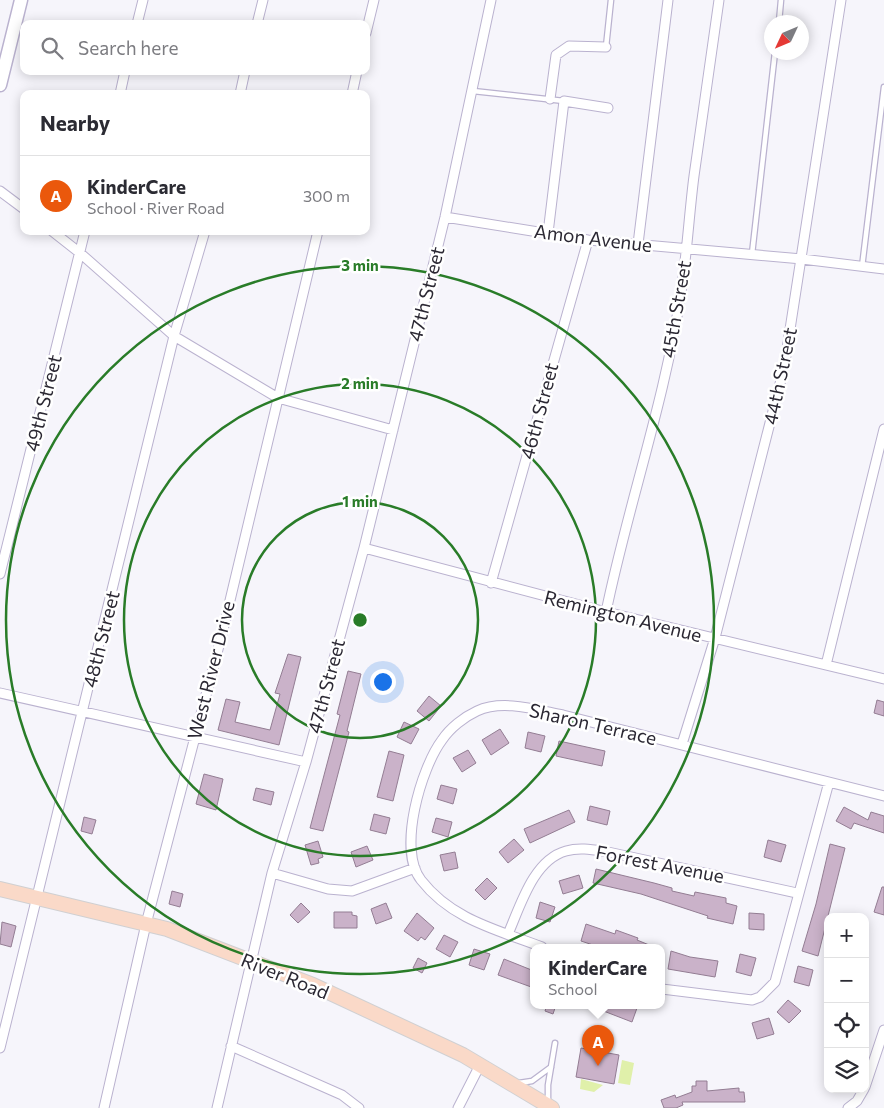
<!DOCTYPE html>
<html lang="en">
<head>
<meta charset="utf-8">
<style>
  :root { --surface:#fff; --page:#f7f7f7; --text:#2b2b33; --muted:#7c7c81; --line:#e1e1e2; --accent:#ea580c }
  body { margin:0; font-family:Commissioner,sans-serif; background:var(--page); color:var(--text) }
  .controls { position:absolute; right:15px; bottom:15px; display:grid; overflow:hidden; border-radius:10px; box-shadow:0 2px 12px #0003 }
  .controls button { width:45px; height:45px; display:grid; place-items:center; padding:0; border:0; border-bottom:1px solid var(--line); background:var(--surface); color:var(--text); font:25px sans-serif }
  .compass { position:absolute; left:764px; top:15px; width:45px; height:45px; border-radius:50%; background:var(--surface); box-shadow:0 2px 12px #0003; rotate:226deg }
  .you { position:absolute; left:382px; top:681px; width:18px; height:18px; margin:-12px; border:4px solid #fff; border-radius:50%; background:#1a73e8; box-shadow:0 0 0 8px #1a73e833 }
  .badge { display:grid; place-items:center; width:32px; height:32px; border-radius:50%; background:var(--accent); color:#fff; font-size:16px; font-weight:700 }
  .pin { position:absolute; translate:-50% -41px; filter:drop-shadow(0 1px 2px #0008) }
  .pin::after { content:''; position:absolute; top:26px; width:18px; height:15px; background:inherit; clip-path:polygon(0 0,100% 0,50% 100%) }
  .popup { position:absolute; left:530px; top:944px; width:135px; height:65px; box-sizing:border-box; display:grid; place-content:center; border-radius:10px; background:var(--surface); filter:drop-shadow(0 1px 4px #0005); font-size:16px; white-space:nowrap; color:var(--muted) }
  .popup b { font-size:19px; color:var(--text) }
  .popup::after { content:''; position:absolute; left:50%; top:100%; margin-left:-10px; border:10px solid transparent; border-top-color:var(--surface) }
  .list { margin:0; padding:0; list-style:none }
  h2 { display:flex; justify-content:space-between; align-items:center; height:65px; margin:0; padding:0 20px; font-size:21px }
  h2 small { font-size:16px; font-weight:400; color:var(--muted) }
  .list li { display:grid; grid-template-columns:32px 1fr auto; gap:15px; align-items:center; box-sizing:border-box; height:80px; padding:0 20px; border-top:1px solid var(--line) }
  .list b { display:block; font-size:19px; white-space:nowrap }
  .list p { margin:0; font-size:16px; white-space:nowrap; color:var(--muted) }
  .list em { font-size:16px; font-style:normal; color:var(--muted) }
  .icon { flex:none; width:28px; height:28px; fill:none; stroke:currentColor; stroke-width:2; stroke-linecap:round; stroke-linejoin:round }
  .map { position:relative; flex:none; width:884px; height:1108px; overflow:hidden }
  .search { position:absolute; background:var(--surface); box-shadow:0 2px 12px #0003; left:20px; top:20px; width:350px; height:55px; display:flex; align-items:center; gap:12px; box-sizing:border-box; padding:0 18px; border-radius:10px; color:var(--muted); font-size:19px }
  .panel { position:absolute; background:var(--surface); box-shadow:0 2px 12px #0003; left:20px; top:90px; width:350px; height:145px; border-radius:10px }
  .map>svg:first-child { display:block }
</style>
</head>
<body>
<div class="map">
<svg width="884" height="1108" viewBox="0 0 884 1108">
  <rect width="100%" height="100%" fill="#f6f5fb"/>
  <path fill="#e0f0aa" d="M622 1060 634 1063 630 1085 618 1083Z
    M581 1079 603 1085 594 1092 580 1089Z"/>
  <path fill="#cab2c9" stroke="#937d93" d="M288 654 301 657 279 745 218 730 226 699 240 702 235 722 270 730 280 694 275 693Z
    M348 671 361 674 347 731 349 732 323 831 310 828 340 715 337 714Z
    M429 696 441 706 429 721 417 711Z
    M877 700 884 702V716L874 713Z
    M404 722 419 729 411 744 397 737Z
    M500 729 509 743 491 755 482 740Z
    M528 732 545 736 541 752 525 748Z
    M559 741 605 751 602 766 556 756Z
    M468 750 476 763 462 772 453 758Z
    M389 751 404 755 393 801 377 797Z
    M204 774 223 779 216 810 196 804Z
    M441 785 457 789 453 804 437 799Z
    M256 788 274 792 271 805 253 800Z
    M590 806 610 811 607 825 587 820Z
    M844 807 868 820 871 812 884 816V833L854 823 851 829 836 821Z
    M569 810 575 822 530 843 524 829Z
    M374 814 390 818 386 834 370 830Z
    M84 817 96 820 92 834 81 831Z
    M436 818 452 822 448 837 432 832Z
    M514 839 524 850 508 863 499 852Z
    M768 840 786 845 781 862 764 857Z
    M318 841 323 857 318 859 319 863 311 865 305 845Z
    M830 844 845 848 818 956 802 951 816 904Z
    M367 846 373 860 356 867 351 852Z
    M455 852 458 868 444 871 440 855Z
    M596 869 654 883 672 888V891L694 896 695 892 726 898V903L737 906 733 924 707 918 708 916 641 894 593 883Z
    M579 875 583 888 563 894 559 881Z
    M487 878 497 888 485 900 475 890Z
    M882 887H884V915L874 912Z
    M172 891 183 894 180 907 169 904Z
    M540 902 555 907 550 922 536 918Z
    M301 903 310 912 298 923 290 915Z
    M386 903 392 918 376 924 371 909Z
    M334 912H352V915L357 916V928H334Z
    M417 913 434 928 425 940 421 937 418 941 404 931Z
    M749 913 764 914V930L749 929Z
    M2 922 16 926 11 947 0 944Z
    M586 924 615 934 616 930 638 938 637 940 654 947H599L581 941Z
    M444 935 458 942 450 957 436 949Z
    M474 949 490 954 484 970 469 965Z
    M671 951 690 957 718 961 715 977 668 969Z
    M740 954 756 958 751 976 736 972Z
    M418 958 427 963 422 973 413 968Z
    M504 959 534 971V988L498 975Z
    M798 966 813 970 809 986 794 982Z
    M788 1000 801 1011 789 1023 777 1012Z
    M547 1005H556L553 1014 545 1011Z
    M588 1005H629L637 1008 632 1022Z
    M769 1018 774 1034 757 1039 752 1023Z
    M581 1048 619 1055 614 1084 576 1077Z
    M696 1081H707V1091L739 1088V1092H744L745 1102H682L683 1105 676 1108H664L661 1100 675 1095 676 1098 692 1092V1086H696Z"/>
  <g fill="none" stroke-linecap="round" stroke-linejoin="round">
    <g stroke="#bab2cf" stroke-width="7">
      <path id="lane" d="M779 22 781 0
        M606 47 611 0
        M473 91 564 101
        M752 254 775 52
        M862 267 884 87
        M519 1083 532 1081 551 1067
        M548 1101V1085L555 1043"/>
    </g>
    <g stroke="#bab2cf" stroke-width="11">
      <path id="street" d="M137 24 143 0
        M257 24 263 0
        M366 33 374 0
        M120 94 125 71
        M240 94 245 71
        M352 94 357 71
        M550 99 556 55 569 46 606 47
        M0 191 24 209
        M445 217 588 240 802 259 884 269
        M52 231 80 253 174 336 278 398 393 430
        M548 233 564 101 608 108
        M638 244 668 0
        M364 548 606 612 884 679
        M0 574 85 231
        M491 583 588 240
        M606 612C628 505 665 401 681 292 687 254 689 215 694 176 702 117 711 59 719 0
        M826 665 884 429
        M0 693 306 762
        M682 744 715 638 784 368 841 0
        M272 873 328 889 352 891 415 868
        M508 934C520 907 533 860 566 851 580 847 594 850 608 852L797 893
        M542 947C498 930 452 920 421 880 397 850 421 768 442 740 450 728 464 717 477 711 503 699 537 710 563 715L884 796
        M662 989 752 1000 760 997 775 982 829 782
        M231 1046 342 1095 359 1108
        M0 1048 174 336 205 231
        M865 1087 884 1030
        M104 1108 146 924 222 634 318 231
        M217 1108 272 873 306 762 364 548 445 217 491 0
        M458 1108 480 1065
        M848 1108 857 1101 864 1089"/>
    </g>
    <g stroke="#bab2cf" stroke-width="15">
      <path id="secondary" d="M0 85 21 0"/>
    </g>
    <g stroke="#d0d0d2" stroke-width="16">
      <path id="primary" d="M0 889 167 929 313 985 463 1055 552 1108"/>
    </g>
    <use href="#lane" stroke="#fff" stroke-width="4.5"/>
    <use href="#street" stroke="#fff" stroke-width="9"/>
    <use href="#secondary" stroke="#fff" stroke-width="12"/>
    <use href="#primary" stroke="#fad9c8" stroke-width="14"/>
  </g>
  <g fill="none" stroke="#297c28" stroke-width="2.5">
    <circle cx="360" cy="620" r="118"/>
    <circle cx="360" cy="620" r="236"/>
    <circle cx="360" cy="620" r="354"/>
  </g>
  <g text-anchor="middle" stroke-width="5" stroke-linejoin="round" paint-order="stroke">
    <g font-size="19" fill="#2b2833" stroke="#fff">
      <text transform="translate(593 238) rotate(7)" y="7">Amon Avenue</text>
      <text transform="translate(426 294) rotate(-76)" y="7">47th Street</text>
      <text transform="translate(676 309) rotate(-80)" y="7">45th Street</text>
      <text transform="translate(780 376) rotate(-78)" y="7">44th Street</text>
      <text transform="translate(43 403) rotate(-76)" y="7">49th Street</text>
      <text transform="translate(539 411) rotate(-75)" y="7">46th Street</text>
      <text transform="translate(623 616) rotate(14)" y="7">Remington Avenue</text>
      <text transform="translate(101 639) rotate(-76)" y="7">48th Street</text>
      <text transform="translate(211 670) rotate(-76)" y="7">West River Drive</text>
      <text transform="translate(326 686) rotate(-75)" y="7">47th Street</text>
      <text transform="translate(593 724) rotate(13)" y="7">Sharon Terrace</text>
      <text transform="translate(660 864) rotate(11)" y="7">Forrest Avenue</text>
      <text transform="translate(285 976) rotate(22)" y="7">River Road</text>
    </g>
  </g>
  <circle cx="360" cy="620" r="8" fill="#297c28" stroke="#fff" stroke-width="2.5"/>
  <g font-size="15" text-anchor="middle" font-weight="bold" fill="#297c28" stroke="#fff" stroke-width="5" stroke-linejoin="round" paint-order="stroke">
    <text x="360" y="271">3 min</text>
    <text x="360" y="389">2 min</text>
    <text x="360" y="507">1 min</text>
  </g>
</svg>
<div class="controls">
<button>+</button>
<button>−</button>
<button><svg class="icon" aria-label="locate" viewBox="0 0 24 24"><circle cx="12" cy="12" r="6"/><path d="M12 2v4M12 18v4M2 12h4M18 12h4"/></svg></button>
<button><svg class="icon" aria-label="layers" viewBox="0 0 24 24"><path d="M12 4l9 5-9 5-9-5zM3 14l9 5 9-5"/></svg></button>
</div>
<svg class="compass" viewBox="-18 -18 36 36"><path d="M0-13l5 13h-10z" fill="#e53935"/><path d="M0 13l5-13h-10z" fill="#7c7c81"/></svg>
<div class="you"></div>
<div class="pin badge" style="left:598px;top:1066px">A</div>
<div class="popup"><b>KinderCare</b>School</div>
<div class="search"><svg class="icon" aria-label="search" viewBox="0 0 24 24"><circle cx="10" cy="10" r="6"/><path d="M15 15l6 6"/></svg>Search here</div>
<section class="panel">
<h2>Nearby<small></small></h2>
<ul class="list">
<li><span class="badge">A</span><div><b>KinderCare</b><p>School · River Road</p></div><em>300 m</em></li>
</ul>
</section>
</div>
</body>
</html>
